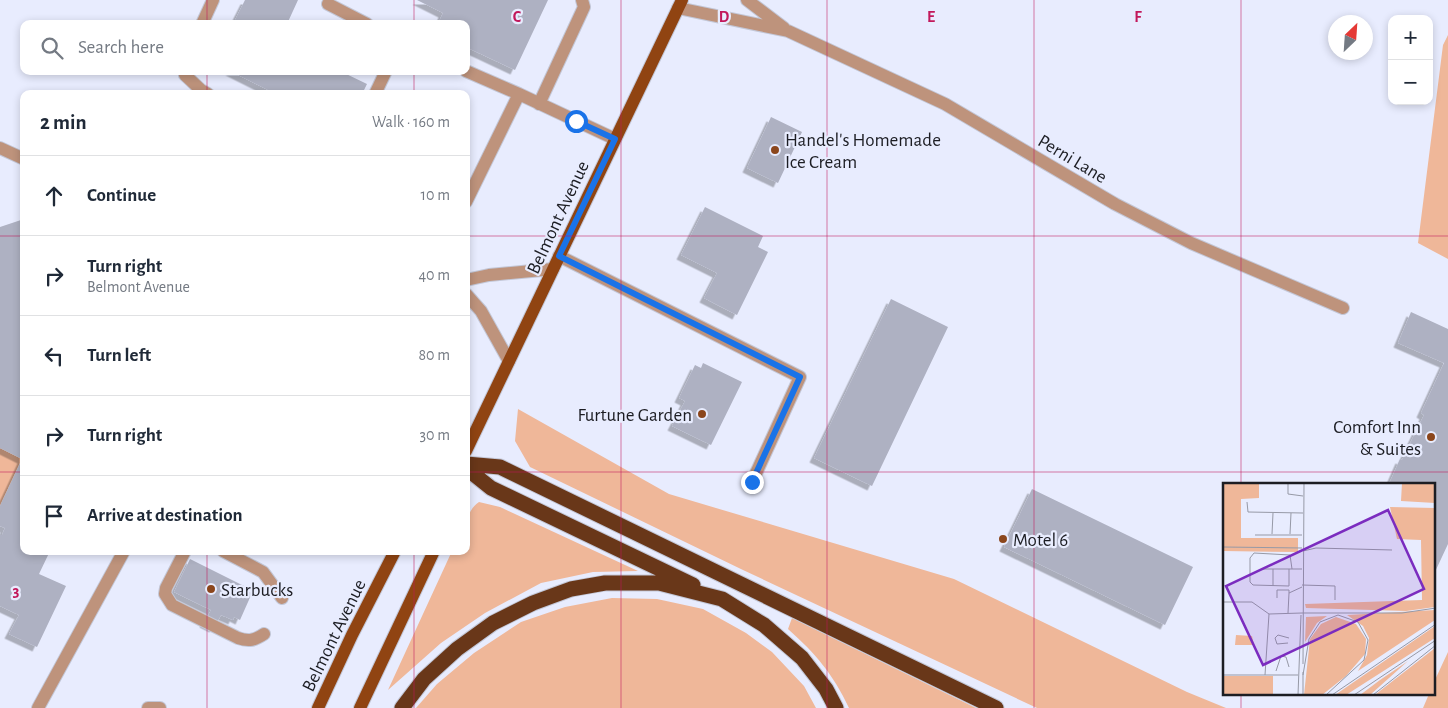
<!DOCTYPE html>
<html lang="en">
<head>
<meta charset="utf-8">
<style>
  :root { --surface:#fff; --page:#f6f6f7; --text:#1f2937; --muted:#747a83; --line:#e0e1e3 }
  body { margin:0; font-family:"Alegreya Sans",sans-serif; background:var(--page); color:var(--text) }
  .controls { position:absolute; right:15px; top:15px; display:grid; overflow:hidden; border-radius:10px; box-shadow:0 2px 8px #0003 }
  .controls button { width:45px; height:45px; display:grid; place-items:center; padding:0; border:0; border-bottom:1px solid var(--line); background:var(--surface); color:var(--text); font:25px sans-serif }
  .compass { position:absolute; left:1328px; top:15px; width:45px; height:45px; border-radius:50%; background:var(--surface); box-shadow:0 2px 8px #0003; rotate:25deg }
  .stop { position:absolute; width:15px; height:15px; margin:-11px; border:4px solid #1a73e8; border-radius:50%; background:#fff }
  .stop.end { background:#1a73e8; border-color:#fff; box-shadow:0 1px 5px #0008 }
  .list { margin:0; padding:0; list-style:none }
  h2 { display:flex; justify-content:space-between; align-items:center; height:65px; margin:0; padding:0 20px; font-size:21px }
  h2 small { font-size:16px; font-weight:400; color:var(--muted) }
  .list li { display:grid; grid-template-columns:32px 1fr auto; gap:15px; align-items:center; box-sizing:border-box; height:80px; padding:0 20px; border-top:1px solid var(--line) }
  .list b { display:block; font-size:19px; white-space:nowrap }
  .list p { margin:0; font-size:16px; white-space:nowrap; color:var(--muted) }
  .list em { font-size:16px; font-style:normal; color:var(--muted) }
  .icon { flex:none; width:28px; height:28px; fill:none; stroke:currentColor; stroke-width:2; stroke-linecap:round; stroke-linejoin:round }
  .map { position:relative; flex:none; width:1448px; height:708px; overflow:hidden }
  .search { position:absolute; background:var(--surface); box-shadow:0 2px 8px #0003; left:20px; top:20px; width:450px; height:55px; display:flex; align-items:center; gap:12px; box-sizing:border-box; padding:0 18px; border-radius:10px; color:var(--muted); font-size:19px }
  .panel { position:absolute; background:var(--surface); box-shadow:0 2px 8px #0003; left:20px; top:90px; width:450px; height:465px; border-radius:10px }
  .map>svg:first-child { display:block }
</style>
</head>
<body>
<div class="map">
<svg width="1448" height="708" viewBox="0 0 1448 708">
  <defs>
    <filter id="shadow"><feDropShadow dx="-4.5" dy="4.5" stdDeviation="0" flood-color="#0004"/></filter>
  </defs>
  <rect width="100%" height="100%" fill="#e8ecfe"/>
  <path fill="#efb799" d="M1448 35V259L1418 243 1443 45Z
    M518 409 669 494 954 579 1187 692 1226 708H1037L743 570 530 467 515 441Z
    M0 448 22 459 0 506Z
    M479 502 500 507 638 571 593 572 541 583 485 613 441 643 388 690 452 551H466C466 534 463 513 479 502Z
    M612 598 657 599 703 609 746 633 772 652 804 686 816 708H416L437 684 474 653 521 622 565 607Z
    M792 618 976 708H849C833 674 816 654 788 629Z
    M1448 652V708H1423L1429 694H1434V682Z"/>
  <path fill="#aeb1c2" filter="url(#shadow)" d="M245 0H298L287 24H233Z
    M417 0H548L515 70 466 47V24H438L443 13Z
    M230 71H340L367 84 362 94H276Z
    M771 117 802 132 778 183 747 168Z
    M705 207 763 236 758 247 768 252 737 315 704 298 717 273 681 255Z
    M24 219V551H50L39 574 66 586 37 647 9 634 19 615 0 606V535H2L5 528 0 526V506L22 459 0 448V227Z
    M891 299 948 327 872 486 814 458Z
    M1411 312 1448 329V544L1434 574V484H1389L1400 459 1402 460 1424 415 1421 413 1444 363 1398 343Z
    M703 363 742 382 711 445 672 426 685 401 679 398 695 365 701 368Z
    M1032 489 1193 567 1165 625 1004 547Z
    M190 559 248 588 247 591 252 593 240 620 234 617 233 620 221 615 214 628 204 623 211 610 174 592Z"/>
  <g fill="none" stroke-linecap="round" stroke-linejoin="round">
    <g stroke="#c3c7d7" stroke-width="14">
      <path id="minor" d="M747 0 784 28
        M328 4 367 24
        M678 8 788 31 945 104 1115 204 1191 243 1343 308
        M202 24 213 0
        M186 71 185 75 201 90 208 94
        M466 71 519 94
        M375 94 386 71
        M539 104 584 7 582 0
        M0 148 24 159
        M466 202 519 94 615 139
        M559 256 800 377 752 482
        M466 280 489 275 553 269
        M466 294 481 311 509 361
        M185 551 166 588 165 594 172 605 238 638C249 642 255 640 264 634
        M223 551 263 572 282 598
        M38 708 124 551
        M148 708H160"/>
    </g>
    <g stroke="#c3c7d7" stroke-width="14">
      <path id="major" d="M466 451 682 0
        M318 708 352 635 395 551
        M360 708 434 551"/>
    </g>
    <g stroke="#c3c7d7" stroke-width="17">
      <path id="highway" d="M466 464 500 467 996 708
        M466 468 491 488 693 585
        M402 708 424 679 457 649 493 623 533 603 571 589 605 583H659L722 599 764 625 802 658 826 689 836 708"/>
    </g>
    <use href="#minor" stroke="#be937c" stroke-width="12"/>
    <use href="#major" stroke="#904412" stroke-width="12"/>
    <use href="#highway" stroke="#693719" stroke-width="15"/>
  </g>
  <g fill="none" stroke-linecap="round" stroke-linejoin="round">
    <path stroke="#1a73e8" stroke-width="6" d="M576 121 615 139 559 256 800 377 752 482"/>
  </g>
  <path fill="none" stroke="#c2185b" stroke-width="1" stroke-opacity="0.55" d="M207 0V24M414 0V24M621 0V708M827 0V708M1034 0V708M1241 0V484M207 71V94M414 71V94M0 236H24M466 236H1448M0 472H24M466 472H1448M207 551V708M414 551V708M1241 694V708"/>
  <g fill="#8b461c" stroke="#e8ecfe" stroke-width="2">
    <circle cx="775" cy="150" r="5"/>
    <circle cx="702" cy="414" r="5"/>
    <circle cx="1431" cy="437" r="5"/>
    <circle cx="1003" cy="539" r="5"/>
    <circle cx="211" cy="589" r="5"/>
  </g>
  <g text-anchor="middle" stroke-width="4.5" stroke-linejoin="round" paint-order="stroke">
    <g font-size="19" fill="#1c1d23" stroke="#e8ecfe" text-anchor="start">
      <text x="785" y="146">Handel's Homemade<tspan x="785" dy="22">Ice Cream</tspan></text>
      <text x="692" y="421" text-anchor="end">Furtune Garden</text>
      <text x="1421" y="433" text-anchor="end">Comfort Inn<tspan x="1421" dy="22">&amp; Suites</tspan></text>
      <text x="1013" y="546">Motel 6</text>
      <text x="221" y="596">Starbucks</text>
    </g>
    <g font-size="19" fill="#1c1d23" stroke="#e8ecfe">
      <text transform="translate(1073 158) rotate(31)" y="7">Perni Lane</text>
      <text transform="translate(557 217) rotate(-65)" y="7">Belmont Avenue</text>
      <text transform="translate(333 635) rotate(-64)" y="7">Belmont Avenue</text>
    </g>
  </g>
  <g transform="translate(1223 483)">
    <rect width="212" height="212" fill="#e8ecfe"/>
    <path d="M0 0H36V15L18 16V55H75V69L0 68ZM179 0H212V20L178 18ZM167 24 212 25V124L183 128 83 125 82 121 199 117 198 57 174 56ZM212 127V137L135 188 144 172 146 155 140 143 124 132ZM104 133 94 140 82 159 83 134ZM113 134 133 141 143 156 142 171 123 193 99 212H81L87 156 98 141ZM212 143V155L123 212H112ZM13 152 29 153 31 162H12ZM212 165V212L153 211ZM185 178 147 212H137L157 197ZM0 193H50V212H0Z" fill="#efb799"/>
    <path fill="none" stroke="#9699a6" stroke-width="1" d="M65 0V11L80 13M24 19 25 29 80 30M49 51 50 30M67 51 68 30M32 52H79M0 64 79 65M80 68 93 65 169 67M40 86H66M69 86 67 72 31 70 27 75V99L30 102 66 103V86H79M79 102 112 103V117M50 103V86M54 115V107H66V110M0 119H29L46 131 79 130M65 130 66 110 79 104M79 130H179L213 125M65 160 54 161 52 155 55 152 66 155M80 181 81 0M53 188 58 173 63 174 66 184M0 192H75M42 192 46 131M80 192 86 156 97 139 115 132 135 139 145 157 141 177 103 212M75 212 78 132M80 212V189M109 212 213 141M131 212 213 157M150 212 213 162"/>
    <path fill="#7b2cbf" fill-opacity="0.15" stroke="#7b2cbf" stroke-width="2.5" d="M165 27 201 106 40 182 3 103Z"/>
    <rect width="212" height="212" fill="none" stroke="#1c1d23" stroke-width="2.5"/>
  </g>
  <g font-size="16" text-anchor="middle" font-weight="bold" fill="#c2185b" stroke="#e8ecfe" stroke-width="4.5" stroke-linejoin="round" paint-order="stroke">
    <text x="517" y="22">C</text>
    <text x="724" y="22">D</text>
    <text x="931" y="22">E</text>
    <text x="1138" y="22">F</text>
    <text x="16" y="596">3</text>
  </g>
</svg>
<div class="controls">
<button>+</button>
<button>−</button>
</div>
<svg class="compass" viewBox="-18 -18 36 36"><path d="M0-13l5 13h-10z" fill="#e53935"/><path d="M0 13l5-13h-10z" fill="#747a83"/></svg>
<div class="stop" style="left:576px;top:121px"></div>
<div class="stop end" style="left:752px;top:482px"></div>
<div class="search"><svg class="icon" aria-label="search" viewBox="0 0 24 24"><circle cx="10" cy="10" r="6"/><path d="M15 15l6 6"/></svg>Search here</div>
<section class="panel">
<h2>2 min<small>Walk · 160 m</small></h2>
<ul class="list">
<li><svg class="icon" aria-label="ahead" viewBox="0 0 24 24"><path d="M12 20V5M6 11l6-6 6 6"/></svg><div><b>Continue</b></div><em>10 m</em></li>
<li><svg class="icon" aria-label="right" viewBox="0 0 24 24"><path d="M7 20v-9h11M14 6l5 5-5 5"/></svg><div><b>Turn right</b><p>Belmont Avenue</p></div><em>40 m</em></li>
<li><svg class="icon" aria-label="left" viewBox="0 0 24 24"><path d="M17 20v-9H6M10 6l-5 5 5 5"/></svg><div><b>Turn left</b></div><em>80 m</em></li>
<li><svg class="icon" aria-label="right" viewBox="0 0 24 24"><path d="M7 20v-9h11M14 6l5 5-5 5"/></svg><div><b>Turn right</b></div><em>30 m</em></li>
<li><svg class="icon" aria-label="arrive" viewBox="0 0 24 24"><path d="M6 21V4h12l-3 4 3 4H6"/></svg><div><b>Arrive at destination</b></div></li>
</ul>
</section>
</div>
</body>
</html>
